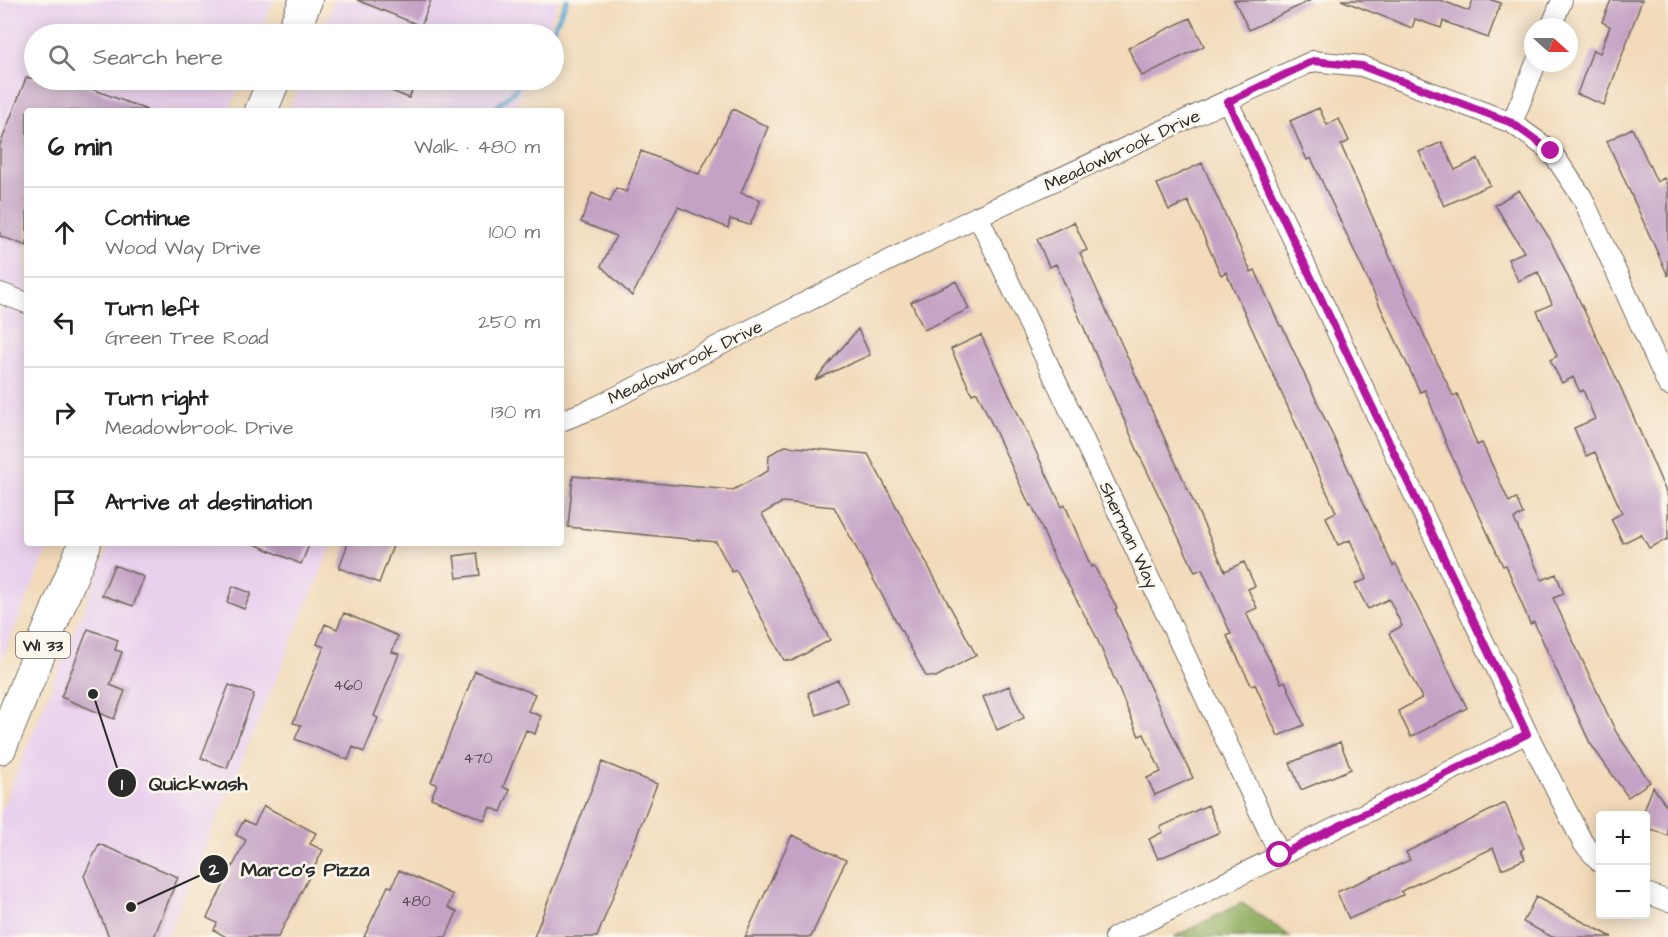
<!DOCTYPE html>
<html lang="en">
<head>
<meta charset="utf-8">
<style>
  :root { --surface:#fff; --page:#f6f6f6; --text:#222; --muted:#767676; --line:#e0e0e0 }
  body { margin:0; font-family:"Architects Daughter",sans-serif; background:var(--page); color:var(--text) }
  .controls { position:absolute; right:18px; bottom:18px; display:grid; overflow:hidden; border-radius:6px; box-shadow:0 3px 15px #0003 }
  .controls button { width:54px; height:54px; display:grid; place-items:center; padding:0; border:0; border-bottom:2px solid var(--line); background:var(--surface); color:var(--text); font:30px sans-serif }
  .compass { position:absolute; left:1524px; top:18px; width:54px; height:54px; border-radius:50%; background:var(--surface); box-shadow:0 3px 15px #0003; rotate:111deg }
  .stop { position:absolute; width:18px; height:18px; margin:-14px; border:4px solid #b5179e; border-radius:50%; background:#fff }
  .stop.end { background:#b5179e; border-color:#fff; box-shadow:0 2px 6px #0008 }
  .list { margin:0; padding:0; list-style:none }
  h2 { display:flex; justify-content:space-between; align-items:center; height:78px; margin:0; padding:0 24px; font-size:26px }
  h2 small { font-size:20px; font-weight:400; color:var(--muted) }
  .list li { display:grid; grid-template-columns:39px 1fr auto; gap:18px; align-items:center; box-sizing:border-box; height:90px; padding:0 24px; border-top:2px solid var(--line) }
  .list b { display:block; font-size:22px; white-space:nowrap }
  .list p { margin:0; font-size:20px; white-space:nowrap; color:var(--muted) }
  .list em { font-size:20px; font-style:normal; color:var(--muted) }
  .icon { flex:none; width:33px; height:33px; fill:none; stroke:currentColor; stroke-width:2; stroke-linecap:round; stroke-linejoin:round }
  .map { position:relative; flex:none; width:1668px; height:937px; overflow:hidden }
  .search { position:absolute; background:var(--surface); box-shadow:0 3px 15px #0003; left:24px; top:24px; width:540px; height:66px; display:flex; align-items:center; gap:15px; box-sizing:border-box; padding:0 21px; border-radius:33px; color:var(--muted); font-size:22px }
  .panel { position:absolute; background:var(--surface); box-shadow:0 3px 15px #0003; left:24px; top:108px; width:540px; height:438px; border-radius:6px }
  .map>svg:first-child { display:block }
</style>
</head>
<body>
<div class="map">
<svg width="1668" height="937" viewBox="0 0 1668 937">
  <rect width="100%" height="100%" fill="#fbf7ec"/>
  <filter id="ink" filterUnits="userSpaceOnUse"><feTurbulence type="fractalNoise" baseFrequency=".0167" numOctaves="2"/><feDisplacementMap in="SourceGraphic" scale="12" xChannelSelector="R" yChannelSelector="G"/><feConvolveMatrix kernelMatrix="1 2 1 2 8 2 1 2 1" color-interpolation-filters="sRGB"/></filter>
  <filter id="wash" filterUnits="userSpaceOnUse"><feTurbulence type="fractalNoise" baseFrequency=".008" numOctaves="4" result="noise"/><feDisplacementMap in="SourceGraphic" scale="24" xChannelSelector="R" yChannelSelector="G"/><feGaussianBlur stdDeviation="1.35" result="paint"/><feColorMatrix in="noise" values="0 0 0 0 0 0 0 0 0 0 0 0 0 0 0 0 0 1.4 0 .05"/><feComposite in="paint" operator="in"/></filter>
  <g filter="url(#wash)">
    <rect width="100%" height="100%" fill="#f2daba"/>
    <path fill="#e9d1ed" d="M0 0H274L260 34H34V80H242L229 111H27V543H50L0 664Z
      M335 0H559L545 34H320Z
      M302 80H527L514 111H289Z
      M110 543H333L168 937H0V814Z"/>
    <path fill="#8fac5e" stroke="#5d6c44" stroke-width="1.5" d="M1242 903 1291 937H1174Z"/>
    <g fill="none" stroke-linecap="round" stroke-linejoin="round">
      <path stroke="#5ea6d4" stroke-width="5" d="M551 34 567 0
        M492 111 513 92 522 80"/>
    </g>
    <g id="blocks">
      <path fill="#c4a2c5" d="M357 0H431L421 26Z
        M1234 0H1311L1249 30Z
        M1341 0H1440L1469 11 1473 0H1492L1501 3 1488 38 1443 21 1441 28 1415 19 1412 28Z
        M1611 0H1642L1604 105 1577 94 1593 50 1600 53 1610 26 1602 22Z
        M1190 18 1204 46 1142 76 1128 48Z
        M26 78 69 80 147 110 27 111V246L0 236V145Z
        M364 80H417L409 98Z
        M1319 108 1327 125 1339 119 1349 141 1341 145 1425 337 1453 396 1457 394 1477 445 1482 443 1509 502 1516 498 1523 514 1514 519 1542 580 1556 574 1564 594 1553 598 1616 732 1650 782 1628 797 1590 743 1534 622 1530 624 1506 565 1503 566 1448 448 1425 390 1420 392 1311 158 1307 160 1290 121Z
        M733 109 768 127 741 193 761 200 750 225 730 219 728 228 678 207 632 296 601 266 616 236 581 222 592 193 610 202 616 188 626 192 641 151 699 174Z
        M1632 128 1657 182 1664 178 1668 187V276L1607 141Z
        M1442 142 1455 170 1478 159 1490 185 1444 206 1419 152Z
        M1202 163 1251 272 1255 270 1280 326H1282L1393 566 1396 564 1467 708 1411 737 1398 711 1422 698 1389 633 1402 626 1389 599 1368 609 1355 584 1367 579 1350 540 1338 545 1326 517 1336 512 1226 272 1221 275 1188 201 1169 210 1157 184Z
        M1519 190 1550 239 1621 388 1668 497V539L1649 548 1641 534 1623 543 1611 519 1622 513 1595 452 1586 456 1574 428 1595 419 1583 390 1580 392 1573 377 1562 383 1550 360 1557 356 1537 311 1552 304 1538 272 1518 281 1508 259 1524 252 1495 205Z
        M1074 222 1087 250 1080 253 1225 571 1244 562 1255 586 1248 589 1257 608 1246 613 1281 683 1285 681 1304 725 1278 736 1255 684 1251 685 1227 636 1231 634 1202 569 1195 572 1139 454 1056 264 1049 267 1037 239Z
        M956 281 969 309 924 330 911 302Z
        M858 329 870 355 815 380Z
        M981 335 1062 507 1065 505 1091 567 1094 566 1117 608 1115 609 1146 679 1193 778 1155 795 1147 778 1161 772 1144 734 1139 736 1095 634 1055 560 1032 505 1030 506 977 392 972 394 951 349Z
        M785 446 868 454 976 655 936 677 926 676 834 507 783 502 762 514 830 640 792 661 784 660 736 570 732 572 716 542 568 527 573 476 733 490 768 471 769 455Z
        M252 543H310L301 564Z
        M348 543H394L379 583 339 568Z
        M477 553 480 575 457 578 454 556Z
        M114 565 144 577 133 606 102 595Z
        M233 586 251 593 244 609 227 602Z
        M344 613 398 636 392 652 399 654 374 716 378 718 364 752 353 747 348 760 295 739 301 725 293 723 324 647 317 644 325 624 337 629Z
        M88 629 118 640 115 650 122 652 110 685 125 691 114 719 61 697Z
        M475 671 535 694 528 711 541 716 535 734 526 730 503 787 510 790 501 812 490 807 485 820 431 798 437 784 431 782Z
        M838 680 848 702 817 715 808 693Z
        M229 685 254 694 227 768 201 758Z
        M1009 686 1024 718 997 730 983 697Z
        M1340 742 1351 769 1301 790 1290 763Z
        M602 762 657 784 597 937H534Z
        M1653 787 1668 808V836L1646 827V816H1642Z
        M1505 803 1524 848 1521 850 1525 859 1502 869 1493 848 1401 891 1403 895 1349 919 1337 892 1410 860 1406 852Z
        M1208 805 1220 832 1158 859 1149 839 1163 832 1160 827Z
        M264 806 316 833 310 844 323 850 278 937H226L214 930 217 923 207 918 246 840 236 835 244 820 254 825Z
        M792 835 846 860 811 937H745Z
        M99 844 178 877 154 937H109L84 876Z
        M399 870 453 895 448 907 457 912 446 937H364L388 886 392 887Z
        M1536 897 1612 937H1552L1523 922Z"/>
    </g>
  </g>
  <g filter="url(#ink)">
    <use href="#blocks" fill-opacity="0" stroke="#71685d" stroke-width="1.5"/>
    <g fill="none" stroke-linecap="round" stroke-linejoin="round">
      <g stroke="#71685d" stroke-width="22">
        <path id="street" d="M1551 27 1562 0
          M1228 102 1527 733 1583 843 1600 862
          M1512 123 1536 63
          M978 216 1280 855
          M0 293 27 303
          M561 421 592 409 978 216 1313 61 1362 66 1512 123 1551 151 1582 197 1668 385
          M1646 893 1668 901
          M1115 937 1527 733"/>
      </g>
      <g stroke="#71685d" stroke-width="34">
        <path id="primary" d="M292 34 306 0
          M261 111 274 80
          M0 748 85 543"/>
      </g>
      <use href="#street" stroke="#fff" stroke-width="20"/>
      <use href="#primary" stroke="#fff" stroke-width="32"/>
    </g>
  </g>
  <g fill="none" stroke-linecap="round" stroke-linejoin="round" filter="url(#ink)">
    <path stroke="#b5179e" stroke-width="8" d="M1280 855 1527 734 1228 102 1313 61 1362 66 1512 123 1551 151"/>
  </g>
  <g text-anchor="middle" stroke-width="5" stroke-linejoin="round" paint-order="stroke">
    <g font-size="15" fill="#514952">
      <text x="348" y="690">460</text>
      <text x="478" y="763">470</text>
      <text x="416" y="906">480</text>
    </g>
    <rect fill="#fbf7ec" stroke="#696865" stroke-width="1.5" x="16" y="632" width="54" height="26" rx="4.5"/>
    <g font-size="16" font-weight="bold" fill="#2b2b2b">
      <text x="43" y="651">WI 33</text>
    </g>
    <g font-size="18" fill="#2b2b2b" stroke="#fbf7ec">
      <text transform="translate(1122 150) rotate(-25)" y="6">Meadowbrook Drive</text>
      <text transform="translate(685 362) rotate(-26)" y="6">Meadowbrook Drive</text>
      <text transform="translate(1129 535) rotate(65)" y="6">Sherman Way</text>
    </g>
  </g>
  <path fill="none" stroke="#2b2b2b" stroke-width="2" d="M93 694L122 783M131 907L214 869"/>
  <g fill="#2b2b2b" stroke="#fbf7ec" stroke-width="2">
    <circle cx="93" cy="694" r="6"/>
    <circle cx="131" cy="907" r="6"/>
    <circle cx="122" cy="783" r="15"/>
    <circle cx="214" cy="869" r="15"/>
  </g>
  <g font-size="18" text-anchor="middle" font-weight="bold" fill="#fff">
    <text x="122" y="790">1</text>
    <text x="214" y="875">2</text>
  </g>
  <g font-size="20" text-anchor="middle" font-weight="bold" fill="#2b2b2b" stroke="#fbf7ec" stroke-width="5" stroke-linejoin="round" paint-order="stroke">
    <text x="198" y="790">Quickwash</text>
    <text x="305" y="876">Marco's Pizza</text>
  </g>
</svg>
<div class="controls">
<button>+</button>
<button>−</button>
</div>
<svg class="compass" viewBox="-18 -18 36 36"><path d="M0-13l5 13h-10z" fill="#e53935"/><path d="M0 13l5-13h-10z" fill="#767676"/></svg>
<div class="stop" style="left:1280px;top:855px"></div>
<div class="stop end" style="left:1551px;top:151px"></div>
<div class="search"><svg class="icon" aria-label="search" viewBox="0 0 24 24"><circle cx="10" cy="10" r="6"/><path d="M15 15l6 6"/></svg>Search here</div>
<section class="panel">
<h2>6 min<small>Walk · 480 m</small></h2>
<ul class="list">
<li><svg class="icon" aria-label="ahead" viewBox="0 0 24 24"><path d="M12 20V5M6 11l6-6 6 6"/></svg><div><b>Continue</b><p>Wood Way Drive</p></div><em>100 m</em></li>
<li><svg class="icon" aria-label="left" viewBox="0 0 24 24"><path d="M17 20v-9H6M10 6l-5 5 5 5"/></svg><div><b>Turn left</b><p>Green Tree Road</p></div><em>250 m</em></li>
<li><svg class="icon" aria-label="right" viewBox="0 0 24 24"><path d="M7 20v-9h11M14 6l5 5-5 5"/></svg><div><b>Turn right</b><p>Meadowbrook Drive</p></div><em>130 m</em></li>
<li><svg class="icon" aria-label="arrive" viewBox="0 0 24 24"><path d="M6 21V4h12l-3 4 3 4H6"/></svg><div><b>Arrive at destination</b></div></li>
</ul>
</section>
</div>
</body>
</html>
